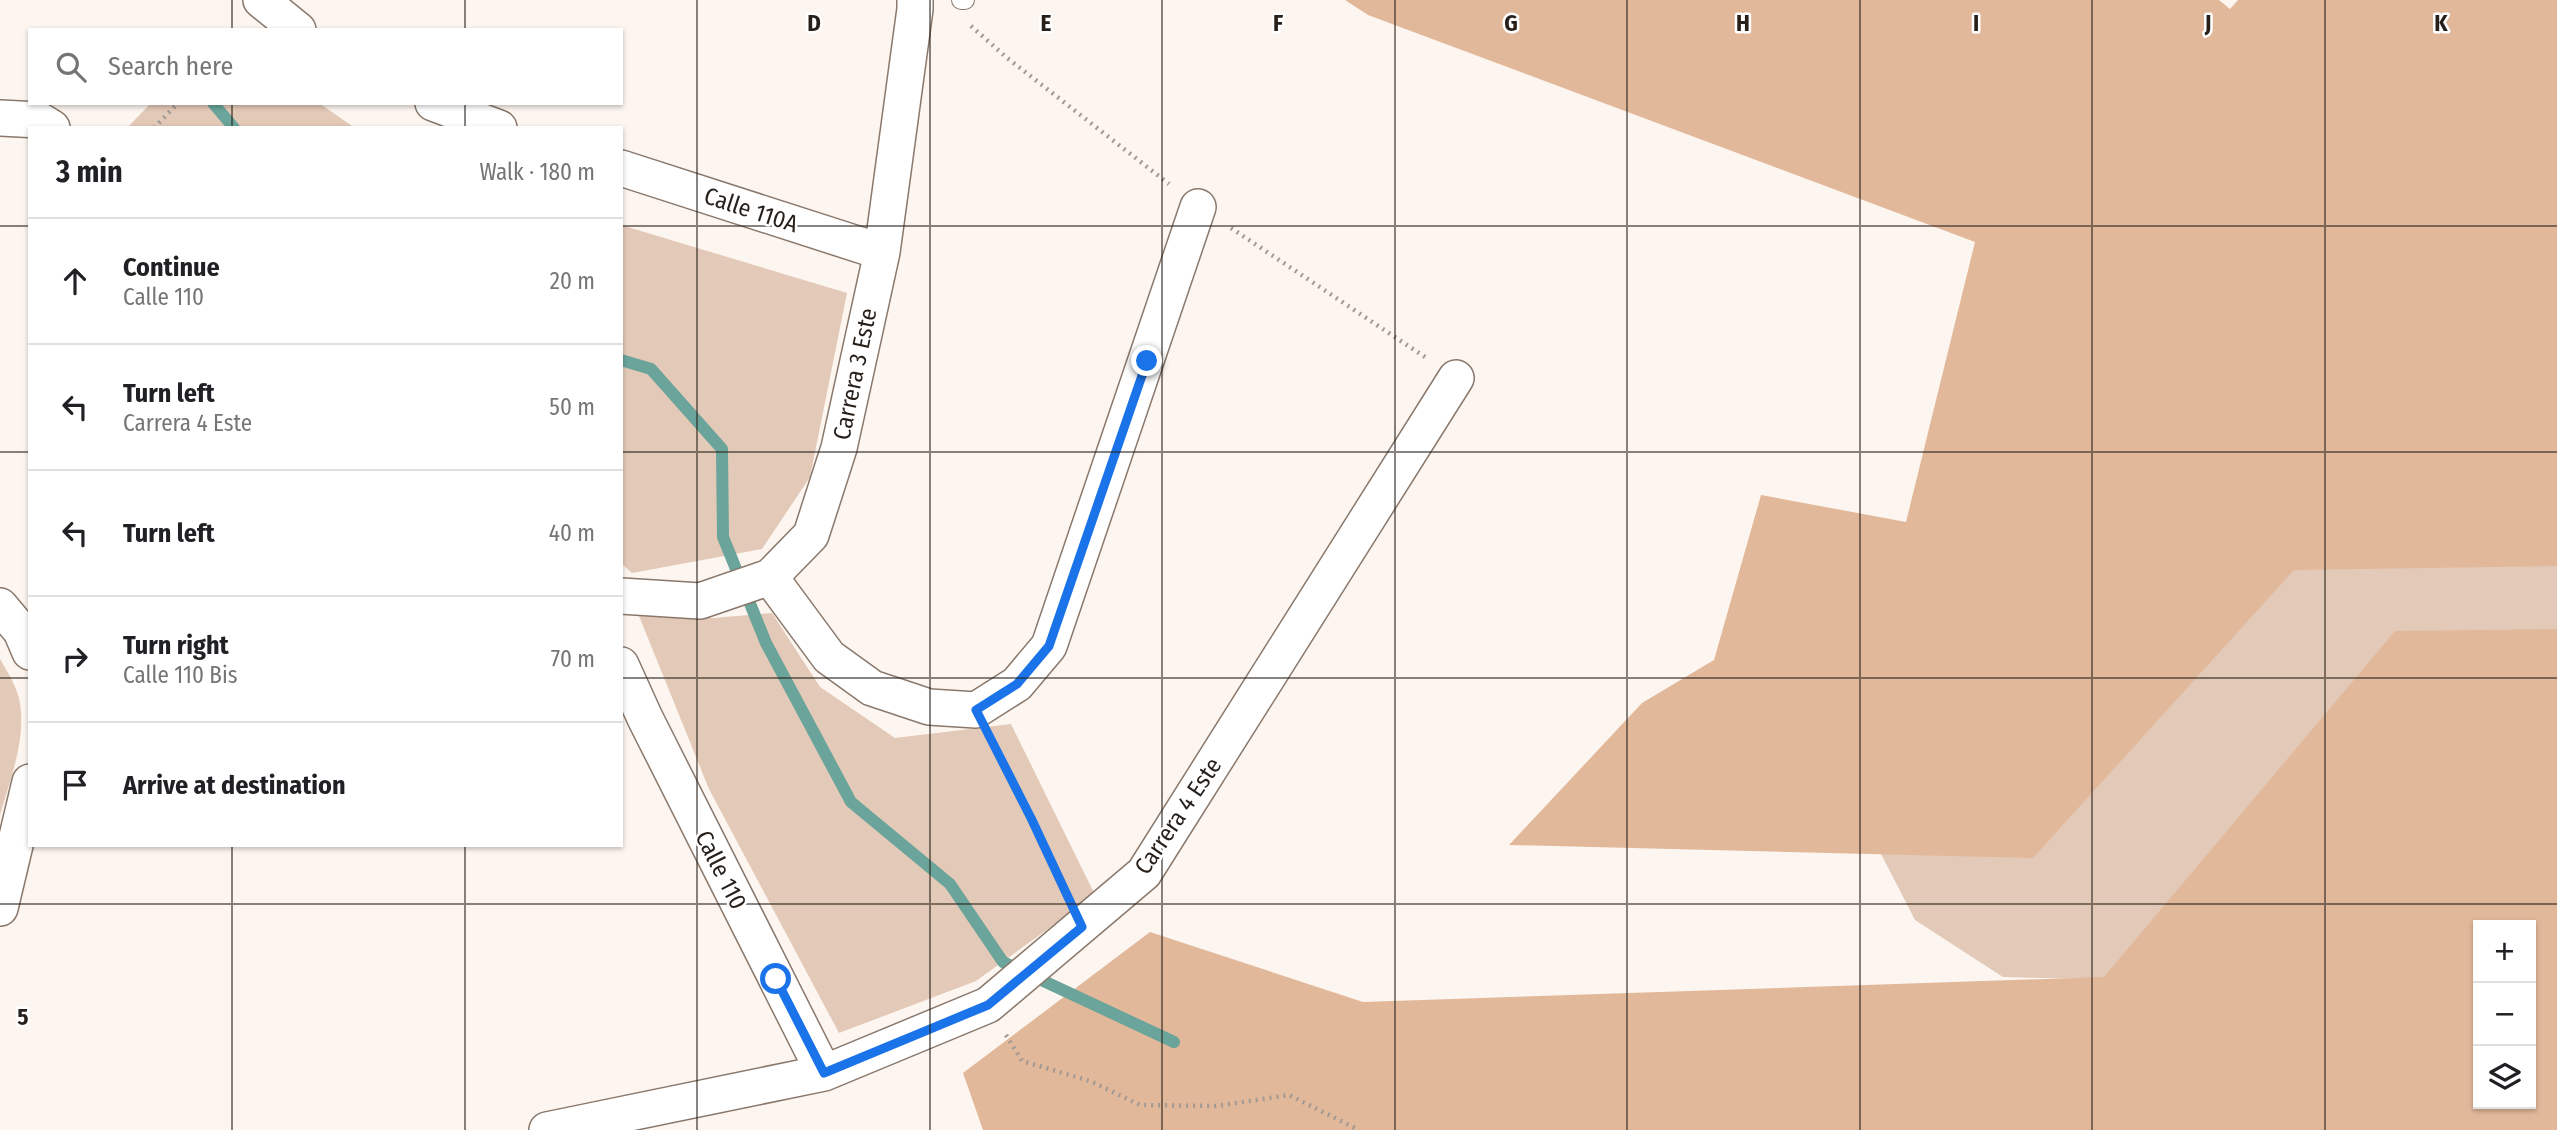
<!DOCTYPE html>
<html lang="en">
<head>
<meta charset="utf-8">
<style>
  :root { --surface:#fff; --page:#f2f2f2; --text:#202124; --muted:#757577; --line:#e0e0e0 }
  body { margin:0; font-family:"Fira Sans Condensed",sans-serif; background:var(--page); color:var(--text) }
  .controls { position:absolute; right:21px; bottom:21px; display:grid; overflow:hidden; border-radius:0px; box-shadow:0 2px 5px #0004 }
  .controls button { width:63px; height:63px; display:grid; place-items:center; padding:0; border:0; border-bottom:2px solid var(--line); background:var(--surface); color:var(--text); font:35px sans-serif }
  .stop { position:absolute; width:21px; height:21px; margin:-16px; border:5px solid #1a73e8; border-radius:50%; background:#fff }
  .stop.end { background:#1a73e8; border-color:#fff; box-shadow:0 2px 7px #0008 }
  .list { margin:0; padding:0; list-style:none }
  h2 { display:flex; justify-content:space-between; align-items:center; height:91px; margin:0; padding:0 28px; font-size:30px }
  h2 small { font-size:23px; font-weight:400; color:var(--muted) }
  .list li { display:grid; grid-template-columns:46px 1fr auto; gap:21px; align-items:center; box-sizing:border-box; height:126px; padding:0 28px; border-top:2px solid var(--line) }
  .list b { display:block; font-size:26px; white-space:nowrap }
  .list p { margin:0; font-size:23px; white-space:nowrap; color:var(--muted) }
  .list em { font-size:23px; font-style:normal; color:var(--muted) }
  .icon { flex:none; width:38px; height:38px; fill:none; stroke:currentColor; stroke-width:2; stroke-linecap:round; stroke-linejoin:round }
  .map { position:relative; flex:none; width:2557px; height:1130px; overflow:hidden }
  .search { position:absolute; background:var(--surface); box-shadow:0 2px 5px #0004; left:28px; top:28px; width:595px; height:77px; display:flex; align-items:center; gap:18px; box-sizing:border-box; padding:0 24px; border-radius:0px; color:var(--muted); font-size:26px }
  .panel { position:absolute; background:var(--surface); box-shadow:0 2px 5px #0004; left:28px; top:126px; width:595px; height:721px; border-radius:0px }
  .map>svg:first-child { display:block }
</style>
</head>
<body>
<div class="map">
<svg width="2557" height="1130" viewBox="0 0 2557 1130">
  <rect width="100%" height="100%" fill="#fdf5ef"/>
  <path fill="#e3c9b7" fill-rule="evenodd" d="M2557 0V1130H2462L2140 980 2003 977 1915 920 1859 811ZM2478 925H2531V1104H2478Z
    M151 103H319L355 128H127Z
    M621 225 847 293 810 477 762 549 632 573 621 563Z
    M637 611 713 618 772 613 820 687 895 738 1011 724 1095 895 976 981 839 1033 709 789Z
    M0 659C7 671 18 689 20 703 26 740 10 780 0 815Z"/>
  <path fill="#e2b89a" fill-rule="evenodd" d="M1345 0H2219L2230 9 2238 0H2557V566L2294 570 2033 858 1509 845 1642 703 1714 660 1761 495 1906 522 1975 242 1368 15Z
    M2557 629V1130H983L963 1073 1150 932 1363 1002 2104 977 2395 631ZM2478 925H2531V1104H2478Z"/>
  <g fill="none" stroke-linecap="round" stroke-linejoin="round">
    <path stroke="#6aa49a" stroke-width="12" d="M213 103 234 128
      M621 360 651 369 722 449 723 537 766 643 851 802 950 884 1003 962 1174 1042"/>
    <g stroke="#89786b" stroke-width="20">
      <path id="lane" d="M961 0H965"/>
    </g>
    <g stroke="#89786b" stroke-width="38">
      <path id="street" d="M261 0 298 30
        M433 103 499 128
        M0 118 39 120 52 128
        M621 168 882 252
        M770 577 829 657 872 688 929 707 976 710 1017 684 1049 646 1198 207
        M621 596 700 601 770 577 811 535 839 448 882 252 915 9V0
        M0 606 21 631 30 652
        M621 665 645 718 824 1073
        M0 908 30 782
        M547 1130 824 1073 988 1005 1144 873 1456 378"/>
    </g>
    <path stroke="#a19994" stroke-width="4.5" stroke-dasharray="2 5" stroke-linecap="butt" d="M971 26 1006 57 1169 184
      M154 128 178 103
      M1231 228 1425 357
      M992 742 1065 892
      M1006 1035 1022 1061 1090 1081 1140 1105 1216 1106 1289 1095 1359 1130"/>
    <use href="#lane" stroke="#fff" stroke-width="18"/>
    <use href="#street" stroke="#fff" stroke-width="35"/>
  </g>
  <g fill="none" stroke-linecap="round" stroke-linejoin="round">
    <path stroke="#1a73e8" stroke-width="9" d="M776 979 824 1073 988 1005 1082 927 1031 818 976 710 1017 684 1049 646 1147 361"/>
  </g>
  <path fill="none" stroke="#261f1a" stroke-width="2" stroke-opacity="0.55" d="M232 0V30M465 0V30M697 0V1130M930 0V1130M1162 0V1130M1395 0V1130M1627 0V1130M1860 0V1130M2092 0V1130M2325 0V1130M232 103V128M465 103V128M0 226H30M621 226H2557M0 452H30M621 452H2557M0 678H30M621 678H2557M232 845V1130M465 845V1130M0 904H2557"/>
  <g text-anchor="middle" stroke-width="5" stroke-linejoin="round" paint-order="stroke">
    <g font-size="24" fill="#261f1a" stroke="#fff">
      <text transform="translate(751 210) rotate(18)" y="8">Calle 110A</text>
      <text transform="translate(855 374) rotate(-78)" y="8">Carrera 3 Este</text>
      <text transform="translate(1178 816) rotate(-56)" y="8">Carrera 4 Este</text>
      <text transform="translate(721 870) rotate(63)" y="8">Calle 110</text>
    </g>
  </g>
  <g font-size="23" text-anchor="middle" font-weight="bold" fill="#261f1a" stroke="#fff" stroke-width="5" stroke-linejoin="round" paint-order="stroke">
    <text x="814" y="31">D</text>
    <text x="1046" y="31">E</text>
    <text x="1278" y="31">F</text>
    <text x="1511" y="31">G</text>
    <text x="1743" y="31">H</text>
    <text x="1976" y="31">I</text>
    <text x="2208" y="31">J</text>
    <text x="2441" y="31">K</text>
    <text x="23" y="1025">5</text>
  </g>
</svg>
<div class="controls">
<button>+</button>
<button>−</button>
<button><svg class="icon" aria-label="layers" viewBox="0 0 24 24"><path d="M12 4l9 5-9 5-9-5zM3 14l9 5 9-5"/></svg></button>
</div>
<div class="stop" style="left:776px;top:979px"></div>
<div class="stop end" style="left:1147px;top:361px"></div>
<div class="search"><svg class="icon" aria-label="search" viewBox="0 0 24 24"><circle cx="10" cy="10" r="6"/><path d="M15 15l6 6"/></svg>Search here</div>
<section class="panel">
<h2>3 min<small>Walk · 180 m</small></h2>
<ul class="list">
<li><svg class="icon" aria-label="ahead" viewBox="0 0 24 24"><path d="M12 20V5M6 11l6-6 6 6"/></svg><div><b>Continue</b><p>Calle 110</p></div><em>20 m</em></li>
<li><svg class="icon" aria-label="left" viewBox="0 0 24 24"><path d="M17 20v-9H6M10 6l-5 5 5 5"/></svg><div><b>Turn left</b><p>Carrera 4 Este</p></div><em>50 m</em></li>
<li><svg class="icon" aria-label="left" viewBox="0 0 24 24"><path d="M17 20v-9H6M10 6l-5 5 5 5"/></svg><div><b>Turn left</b></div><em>40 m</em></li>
<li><svg class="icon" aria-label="right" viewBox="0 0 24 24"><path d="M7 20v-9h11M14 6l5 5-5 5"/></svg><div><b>Turn right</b><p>Calle 110 Bis</p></div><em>70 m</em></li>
<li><svg class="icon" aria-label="arrive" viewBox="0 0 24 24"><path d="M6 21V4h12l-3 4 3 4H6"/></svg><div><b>Arrive at destination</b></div></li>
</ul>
</section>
</div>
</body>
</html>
